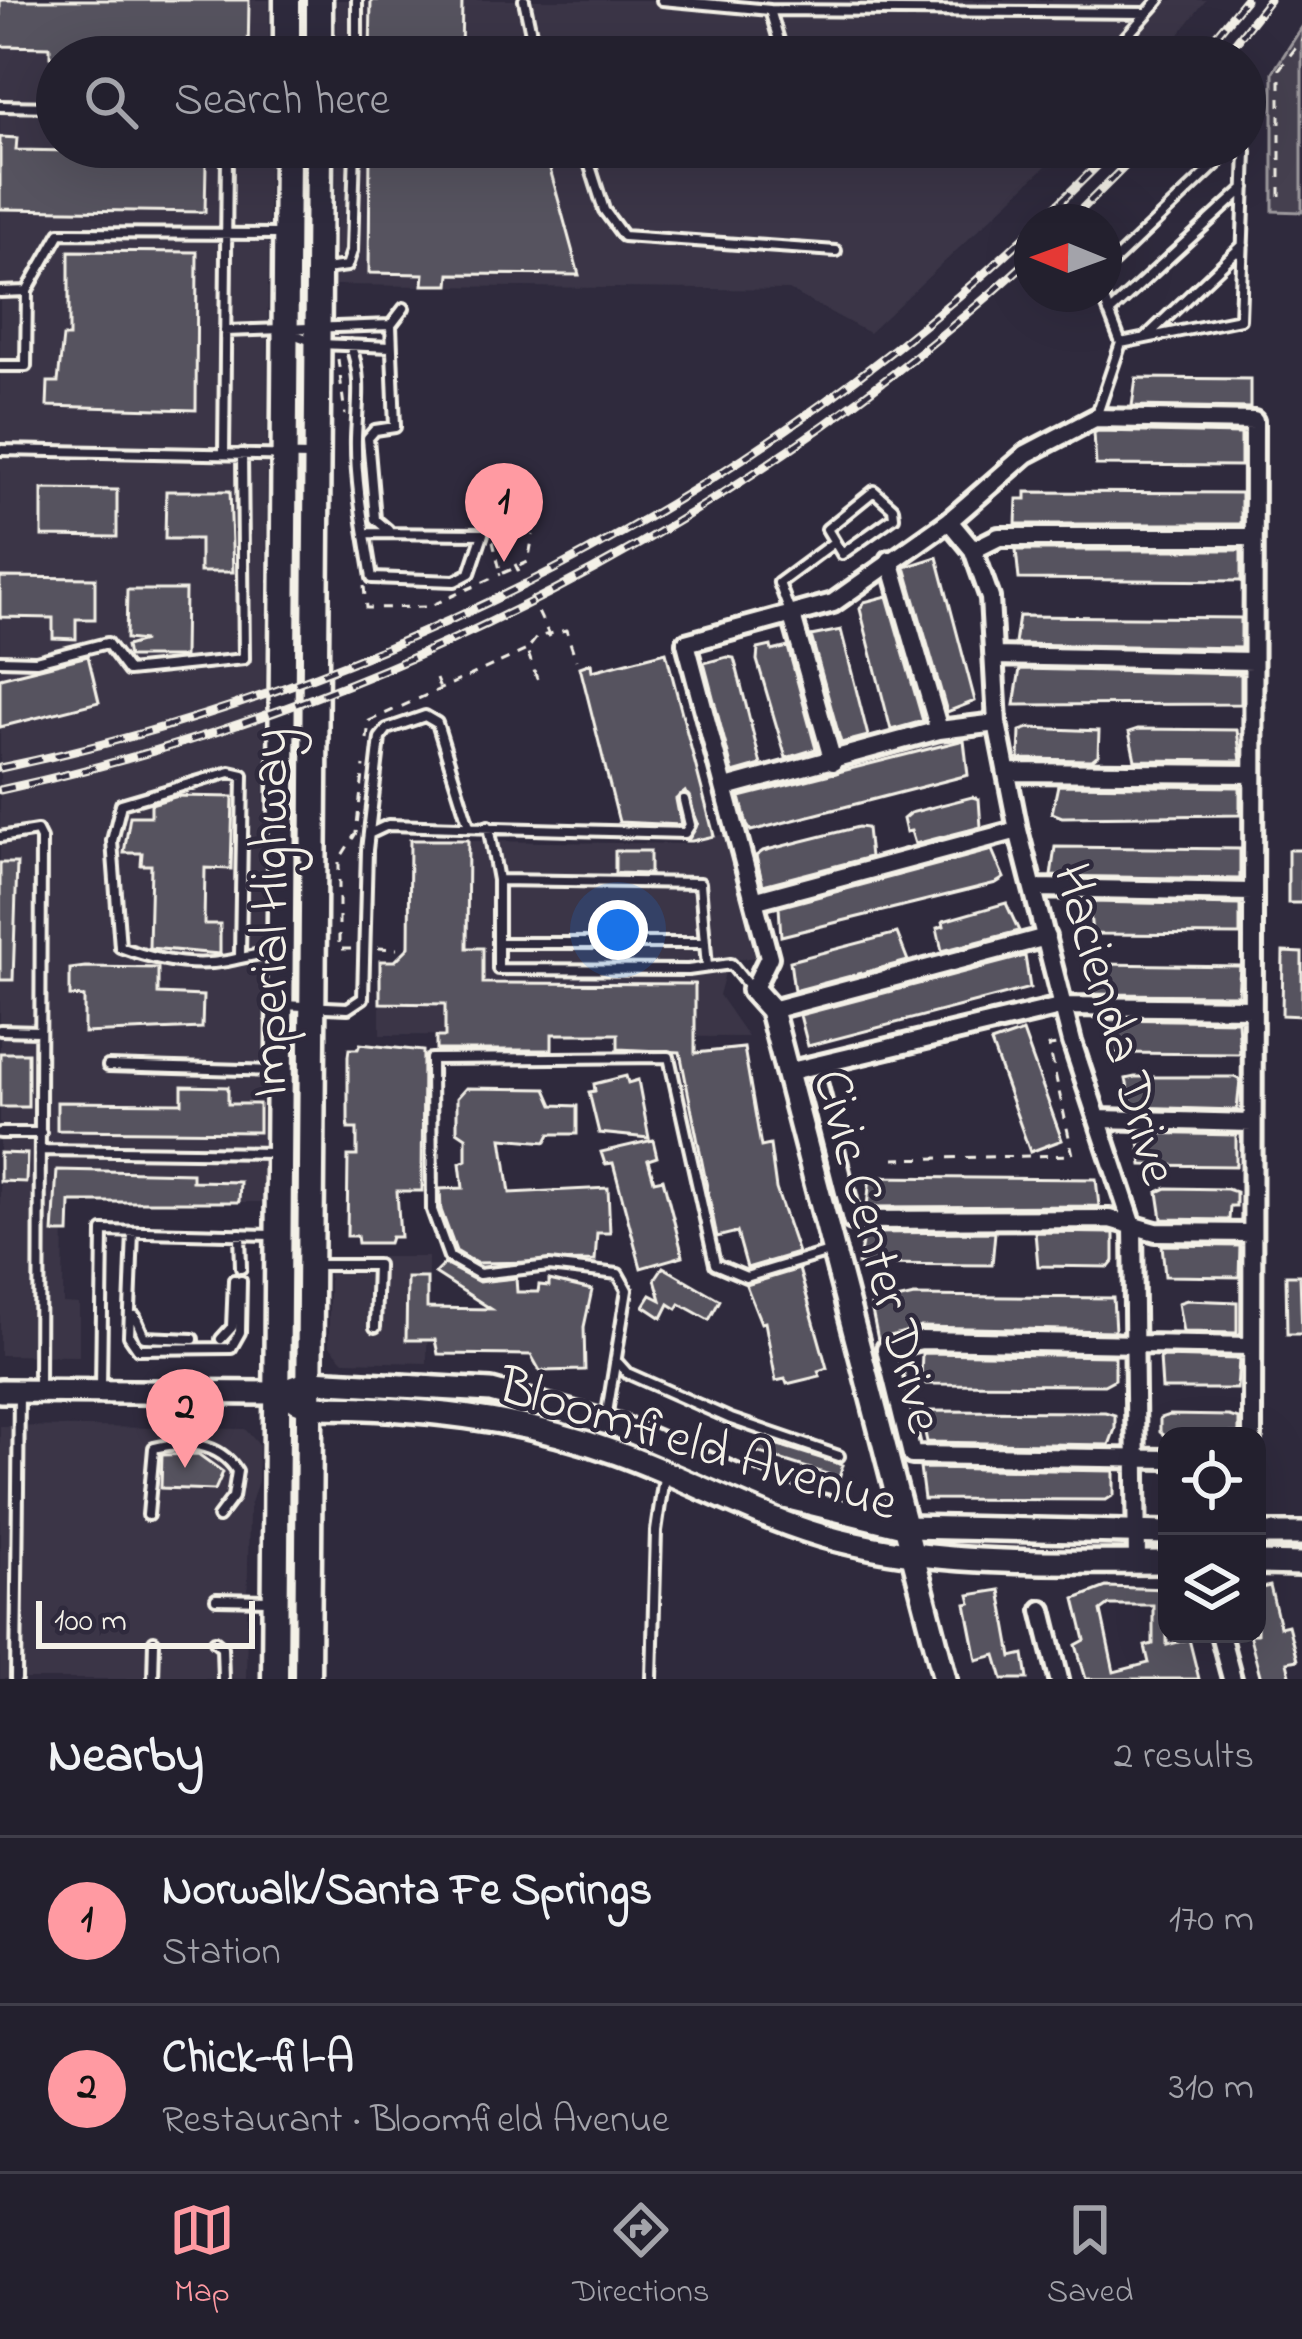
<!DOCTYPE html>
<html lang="en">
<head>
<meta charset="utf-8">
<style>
  :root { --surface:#23202e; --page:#2b2836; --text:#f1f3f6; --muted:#a3a3aa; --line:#403e4a; --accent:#ff9aa2 }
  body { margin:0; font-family:"Indie Flower",sans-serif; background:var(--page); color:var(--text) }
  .controls { position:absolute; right:36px; bottom:36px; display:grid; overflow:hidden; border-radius:24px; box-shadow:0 12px 48px #0002 }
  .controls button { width:108px; height:108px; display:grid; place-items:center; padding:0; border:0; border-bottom:3px solid var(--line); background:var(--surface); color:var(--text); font:60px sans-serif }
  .compass { position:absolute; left:1014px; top:204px; width:108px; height:108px; border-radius:50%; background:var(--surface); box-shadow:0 12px 48px #0002; rotate:271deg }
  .scale { position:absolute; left:36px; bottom:30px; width:219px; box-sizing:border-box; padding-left:12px; border:6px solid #f4f1e8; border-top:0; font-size:33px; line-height:42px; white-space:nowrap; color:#f4f1e8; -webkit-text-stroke:9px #2f2a3d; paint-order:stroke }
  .you { position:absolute; left:618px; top:930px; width:42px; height:42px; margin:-30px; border:9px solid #fff; border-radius:50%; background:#1a73e8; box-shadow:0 0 0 18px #1a73e833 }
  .badge { display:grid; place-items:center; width:78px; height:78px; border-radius:50%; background:var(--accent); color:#111; font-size:39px; font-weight:700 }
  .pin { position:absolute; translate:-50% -99px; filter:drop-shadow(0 3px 6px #0008) }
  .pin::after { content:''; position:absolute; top:63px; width:42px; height:36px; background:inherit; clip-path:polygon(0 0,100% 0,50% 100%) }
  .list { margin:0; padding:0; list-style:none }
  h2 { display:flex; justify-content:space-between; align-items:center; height:156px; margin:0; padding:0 48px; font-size:51px }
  h2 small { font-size:39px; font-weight:400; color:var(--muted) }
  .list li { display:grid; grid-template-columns:78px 1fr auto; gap:36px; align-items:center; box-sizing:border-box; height:168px; padding:0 48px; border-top:3px solid var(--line) }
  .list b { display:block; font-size:45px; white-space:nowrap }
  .list p { margin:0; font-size:39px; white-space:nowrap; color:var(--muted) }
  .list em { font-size:39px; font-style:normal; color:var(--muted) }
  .icon { flex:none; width:66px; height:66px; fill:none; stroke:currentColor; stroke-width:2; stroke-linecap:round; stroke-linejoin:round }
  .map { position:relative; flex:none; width:1302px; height:1679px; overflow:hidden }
  .search { position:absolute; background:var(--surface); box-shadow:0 12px 48px #0002; left:36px; right:36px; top:36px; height:132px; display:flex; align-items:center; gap:30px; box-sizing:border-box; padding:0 42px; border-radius:66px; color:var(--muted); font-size:45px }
  .sheet { height:492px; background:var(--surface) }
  nav { display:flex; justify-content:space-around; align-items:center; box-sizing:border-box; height:168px; border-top:3px solid var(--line); background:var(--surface); font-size:33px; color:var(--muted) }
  nav a { display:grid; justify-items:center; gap:6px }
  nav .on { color:var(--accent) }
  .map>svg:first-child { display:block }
</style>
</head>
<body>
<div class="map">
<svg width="1302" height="1679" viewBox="0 0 1302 1679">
  <rect width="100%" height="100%" fill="#2f2a3d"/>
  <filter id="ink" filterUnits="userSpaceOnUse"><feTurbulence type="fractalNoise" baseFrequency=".00833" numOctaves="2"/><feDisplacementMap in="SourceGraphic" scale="24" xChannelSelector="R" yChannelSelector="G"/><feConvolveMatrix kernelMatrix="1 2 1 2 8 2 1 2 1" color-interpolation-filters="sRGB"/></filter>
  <g filter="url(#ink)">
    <path fill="#3b3647" d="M0 0H269V57H57V147H269L262 1101H252L262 1102V1202H64L63 1303 79 1304V1356L0 1355Z
      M337 0H1206L1161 57H337Z
      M337 147H1066L869 333 789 290 335 285Z
      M723 834 755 957 736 960 726 969 719 995 748 1037 380 1035V961H395L409 947 410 840 690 844Z
      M329 1257H428L427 1363 344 1361 329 1345Z
      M0 1426 245 1429 259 1445 258 1481 249 1509 246 1679H0Z"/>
    <path fill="#454050" stroke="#9c989c" stroke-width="3" d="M1302 27V212L1273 211V72Z"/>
    <path fill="#56525f" stroke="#f4f1e8" stroke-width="3" fill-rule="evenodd" d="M0 0H249L248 57H213V50L77 47V57H50V47L0 46Z
      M371 0H462L461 57H370Z
      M0 137 17 138 16 150 72 151V156L127 152V163H153V153L168 154V163L206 164 205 212 0 209Z
      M370 147H544L579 275 450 274 449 285H423L424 274 369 273Z
      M69 251 197 252 196 410 47 406 48 382H58L63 337H69Z
      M1136 378 1250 379V408L1132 406Z
      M1098 431 1241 434V466L1096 465 1094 433Z
      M42 489 117 490V537L42 536Z
      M166 491H230L233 572H200V539H165Z
      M1026 492 1241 493V524H1016L1017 499H1026Z
      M1016 550H1241V581L1019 579Z
      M937 557 975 701 947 712 905 567Z
      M0 577 95 578V619H76V639L53 638V618L0 617Z
      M127 590H185L184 657H128L126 646 144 641 126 639Z
      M887 596 923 721 891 730 860 609 864 602Z
      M1019 616 1241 618V648L1015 644Z
      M841 630 868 736 841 743 811 636Z
      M771 646 772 651 788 647 816 749 786 758 757 660 758 649Z
      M666 652 714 836 692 841H687L698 823 685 792 676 799 681 825 619 822 580 667 591 663 592 671Z
      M88 656 99 702 0 727V678Z
      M727 657 734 658 737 669 761 765 733 773 704 663Z
      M1020 669 1241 674V704L1014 705Z
      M1029 728 1099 731 1098 755 1092 760 1019 759 1020 731Z
      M1138 729 1237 730 1241 761 1135 760 1129 732Z
      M964 740 968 775 751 831 747 825 740 797Z
      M1058 785 1240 787V815L1062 817 1052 813Z
      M178 796 233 797 231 869 205 868 204 924H220V954L149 948 151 865H141L142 853H124L130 816H151V804Z
      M972 797 979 799 981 827 915 844 911 831 906 832 903 819 910 813Z
      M858 827 867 828 870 857 763 885 756 856 763 851Z
      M410 840H468L467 948H483V983L695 984V1053L744 1048 761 1147 770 1145 776 1189 798 1253 747 1268 737 1232 717 1237 680 1052 618 1049V1034H552V1050H436V1037H445V1004L380 1003V961H395L409 947Z
      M1055 847 1240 849V879L1051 876Z
      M992 850 1004 878 996 883 781 936 779 907Z
      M1288 850H1302V903H1288Z
      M615 851H650V874L615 873Z
      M0 863H17L13 980H0Z
      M1089 902 1240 905V935L1092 934Z
      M1006 903 1019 931 942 951 937 928 944 926 943 921Z
      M897 933 908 961 794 991 790 961Z
      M1283 952 1302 953V1016L1282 1015Z
      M1025 956 1030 988 808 1046 800 1015Z
      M1099 964 1240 966 1238 995 1094 994 1089 966Z
      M85 967 158 968V994L203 996 202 1028 84 1033V997L70 996V969Z
      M1107 1019 1238 1021 1240 1054 1112 1053Z
      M1023 1032 1062 1140 1030 1152 991 1043Z
      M360 1044 423 1051 422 1191H397L400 1237H391L389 1243H358L357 1236H347L348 1156H357V1129H348V1056L349 1049H358Z
      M0 1053H28V1107H0Z
      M626 1076 628 1083 638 1080 649 1138 599 1133 589 1092 595 1091 594 1084Z
      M1135 1077H1234L1240 1080 1237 1110 1132 1107 1126 1079Z
      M182 1086 228 1087V1104H259V1132L57 1130V1102L182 1103Z
      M466 1088 546 1089 553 1105 577 1106V1134H550L546 1142 502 1138 510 1193 608 1188 610 1233H597L595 1261 476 1263 456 1251 441 1210 440 1189 463 1188 460 1163 466 1160V1137L457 1131V1098Z
      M1138 1133 1236 1135V1166L1142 1165Z
      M653 1140 657 1157 648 1160 654 1181 663 1179 683 1256 641 1268 613 1163 605 1164 601 1152Z
      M0 1153 27 1154 26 1182 0 1181Z
      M57 1170 192 1173V1181L240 1182 239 1202H70L69 1233H53Z
      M870 1177 1096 1179 1099 1206 867 1207Z
      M1167 1188 1227 1189 1236 1192V1206H1230L1229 1220 1162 1219 1158 1192Z
      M995 1232 992 1265 858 1264 864 1233Z
      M1035 1232 1114 1233V1261L1109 1267 1038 1266Z
      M1162 1245 1240 1246 1239 1277 1165 1276Z
      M444 1264 479 1282 516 1278 517 1292H538L539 1285 549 1286V1280L592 1290 584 1327 585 1370 540 1371 531 1355 438 1354 435 1340H406L407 1278H427V1308L491 1309 435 1273Z
      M663 1267 720 1300 709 1320 680 1304 677 1309 669 1304 662 1318 644 1306 651 1295 661 1300 655 1279Z
      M799 1269 827 1368 818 1371 820 1376 787 1384 785 1379 776 1381 765 1322 761 1323 746 1285Z
      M1286 1275H1300L1302 1334H1287Z
      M914 1296 1113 1298 1115 1331 921 1327 878 1340 871 1306Z
      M1187 1300 1237 1302V1333L1183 1332 1178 1303Z
      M922 1353 1115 1356V1379L1104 1385 926 1384 921 1378Z
      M1160 1357 1239 1359 1237 1389H1162Z
      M930 1411 1105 1412 1115 1415V1429L1109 1445 927 1442 921 1414Z
      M1169 1415 1229 1416 1239 1419V1433L1165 1436 1160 1432V1418Z
      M759 1439 843 1465 839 1478 754 1451Z
      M198 1454 223 1472 215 1490 161 1488 162 1455Z
      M920 1468 1114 1471V1495L1106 1500 924 1499Z
      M1270 1586 1280 1627 1288 1625 1297 1660 1287 1662 1291 1679H1261L1249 1634H1257V1589Z
      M1106 1587 1167 1589V1645L1189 1639 1199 1679H1086L1076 1645 1085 1640 1075 1599ZM1109 1605H1153V1644L1145 1646 1149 1663 1114 1672 1101 1611Z
      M1000 1590 1012 1657 1024 1654 1028 1679H1003L996 1655 977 1660 966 1604 971 1603 969 1595Z"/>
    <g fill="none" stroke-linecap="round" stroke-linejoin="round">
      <g stroke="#f4f1e8" stroke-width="16">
        <path id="service" d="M524 0 536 57
          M662 0 770 10 784 57
          M770 10 1147 13
          M357 57V0
          M1108 57 1159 0
          M0 106 57 107
          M584 147 604 210 623 236 836 251
          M325 269 347 266 352 251 355 147
          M1104 271 1231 150 1246 151 1240 319 1121 343
          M27 291 60 233 279 234
          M0 292 27 291 26 366H0
          M1109 313 1245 188
          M225 331 391 325
          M293 334 320 344 391 347
          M1145 338 1243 245
          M350 345C363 376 357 405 356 438 355 484 365 533 372 578L455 581 470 573 483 534 365 533
          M1096 417 1121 343 1102 294
          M0 450 311 456
          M224 454 227 155 280 157
          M874 491 893 508 894 517 842 554 827 529Z
          M388 530 375 519 368 438 375 430 395 427 391 325 404 308
          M791 615 779 583 833 543
          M0 660 36 661 107 643 128 671 244 659 242 454
          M488 826 498 880
          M371 833 388 825 685 833 690 825 684 800
          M0 837 37 831 41 839 39 1390
          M498 943H705
          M240 955 243 775 230 772 121 804 112 841 120 947C152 959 192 968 227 961 244 958 256 953 275 953
          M707 967 700 883 498 880V969L688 970 731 964 751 989
          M282 1005 348 1008 363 998 367 850 380 738 387 729 425 716 437 723 469 826
          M0 1030 40 1031
          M108 1066 275 1071
          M0 1133H41
          M41 1150 273 1153
          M133 1232 129 1336 138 1349 231 1348 240 1332 241 1281
          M240 1234 241 1268
          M313 1265H377L375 1327
          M135 1316 144 1337 193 1339
          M221 1339 232 1327 234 1280
          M618 1363 627 1373 731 1419 839 1456
          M101 1390 103 1231 271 1235
          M606 1419 627 1290 618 1274 549 1266 479 1274 449 1257 432 1210 431 1059 669 1057 715 1264 746 1277 832 1251
          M148 1515 154 1448C184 1440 219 1442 237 1471L233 1497 218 1517
          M216 1599 269 1600
          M215 1641 222 1647 223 1679
          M16 1679 19 1393
          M153 1679 154 1641
          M652 1679 656 1531 664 1477"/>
      </g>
      <g stroke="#f4f1e8" stroke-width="26">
        <path id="minor" d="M949 521 973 550 990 598 997 723 1018 830 1072 1042 1133 1226 1137 1562
          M973 550 999 537H1253
          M890 560 939 730
          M792 616 833 762
          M994 656 1253 661
          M1007 772 1252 774
          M726 788 939 730 997 723
          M1036 888 1252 892
          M757 900 1018 830
          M753 990 769 957 686 643 833 603 949 521 1026 454 1095 418 1254 421 1252 1436
          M771 1010 1046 937
          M787 1072 1064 1006 1252 1008
          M818 1086 852 1220 1110 1219 1156 1232 1252 1233
          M1100 1119 1252 1123
          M1167 1459 912 1455 886 1349 921 1340 1252 1346
          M1042 1610 1059 1679
          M1220 1634 1232 1679"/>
      </g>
      <g stroke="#f4f1e8" stroke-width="30">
        <path id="tertiary" d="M753 990 771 1010 945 1679"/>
      </g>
      <g stroke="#f4f1e8" stroke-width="30">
        <path id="secondary" d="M0 1391 279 1393 311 1381 491 1391 616 1425 785 1497 907 1527 1167 1533
          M296 1401 310 1407C414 1407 519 1417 617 1453 693 1480 760 1520 838 1540 945 1567 1058 1562 1167 1562
          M1257 1534H1302
          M1257 1563 1302 1564"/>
      </g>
      <g stroke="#f4f1e8" stroke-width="33">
        <path id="primary" d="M319 0V57
          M287 57V0
          M275 1679 287 147
          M307 1679 319 147"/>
      </g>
      <path stroke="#f4f1e8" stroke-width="3" stroke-dasharray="9 9" stroke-linecap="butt" d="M1280 196V68L1302 40
        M338 359 345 415
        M481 511H485
        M493 541 501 574 528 562 533 535
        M364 586 366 608 428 607 501 574
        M436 679 440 689
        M537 679 527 650 537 637 566 630 576 660
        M367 739 369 721 527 650
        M378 948 397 949
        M351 949H339V860L356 833 364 766
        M894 1159 1073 1155 1049 1046 1057 1045"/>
      <use href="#service" stroke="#2f2a3d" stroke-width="8"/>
      <use href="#minor" stroke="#2f2a3d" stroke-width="16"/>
      <use href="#tertiary" stroke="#2f2a3d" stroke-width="21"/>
      <use href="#secondary" stroke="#2f2a3d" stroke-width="21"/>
      <use href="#primary" stroke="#2f2a3d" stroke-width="24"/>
      <g stroke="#f4f1e8" stroke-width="9">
        <path id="rail" d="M1198 57 1245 0
          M1224 57 1269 0
          M1040 222 1116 147
          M1069 222 1144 147
          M0 768C384 688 747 499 1032 230
          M0 790C383 708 743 521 1032 257"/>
      </g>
      <use href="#rail" stroke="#2f2a3d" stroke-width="4.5" stroke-dasharray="14" stroke-linecap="butt"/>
      <path stroke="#f4f1e8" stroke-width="3" stroke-dasharray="9 9" stroke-linecap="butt" d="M515 564 550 637"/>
    </g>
  </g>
  <g text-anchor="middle" stroke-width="9" stroke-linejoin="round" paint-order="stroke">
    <g font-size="54" fill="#f4f1e8" stroke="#2f2a3d">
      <text transform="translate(267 913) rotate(-90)" y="19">Imperial Highway</text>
      <text transform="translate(1118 1023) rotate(74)" y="19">Hacienda Drive</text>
      <text transform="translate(881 1250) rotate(75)" y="19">Civic Center Drive</text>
      <text transform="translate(699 1441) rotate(17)" y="19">Bloomfield Avenue</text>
    </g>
  </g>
</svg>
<div class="controls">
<button><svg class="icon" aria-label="locate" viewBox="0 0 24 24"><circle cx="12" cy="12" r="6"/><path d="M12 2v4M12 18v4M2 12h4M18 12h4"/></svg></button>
<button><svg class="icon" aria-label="layers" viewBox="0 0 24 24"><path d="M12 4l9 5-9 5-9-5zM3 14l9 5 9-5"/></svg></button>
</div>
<svg class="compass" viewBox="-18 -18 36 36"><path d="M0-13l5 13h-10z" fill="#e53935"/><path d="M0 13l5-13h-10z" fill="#a3a3aa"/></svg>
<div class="scale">100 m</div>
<div class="you"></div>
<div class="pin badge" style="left:504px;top:562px">1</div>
<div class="pin badge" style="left:185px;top:1468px">2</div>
<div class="search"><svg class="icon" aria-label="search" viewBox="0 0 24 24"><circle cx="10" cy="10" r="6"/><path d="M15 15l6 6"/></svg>Search here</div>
</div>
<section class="sheet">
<h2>Nearby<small>2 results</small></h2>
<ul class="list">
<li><span class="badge">1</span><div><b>Norwalk/Santa Fe Springs</b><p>Station</p></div><em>170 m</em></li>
<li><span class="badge">2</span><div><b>Chick-fil-A</b><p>Restaurant · Bloomfield Avenue</p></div><em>310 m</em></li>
</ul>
</section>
<nav>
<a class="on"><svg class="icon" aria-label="map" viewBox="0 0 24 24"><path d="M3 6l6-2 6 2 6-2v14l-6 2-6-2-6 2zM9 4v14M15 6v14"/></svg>Map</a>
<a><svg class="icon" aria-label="directions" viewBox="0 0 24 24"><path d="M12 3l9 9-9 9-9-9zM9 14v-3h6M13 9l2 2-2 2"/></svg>Directions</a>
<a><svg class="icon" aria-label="saved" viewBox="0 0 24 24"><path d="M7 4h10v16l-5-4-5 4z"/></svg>Saved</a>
</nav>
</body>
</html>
